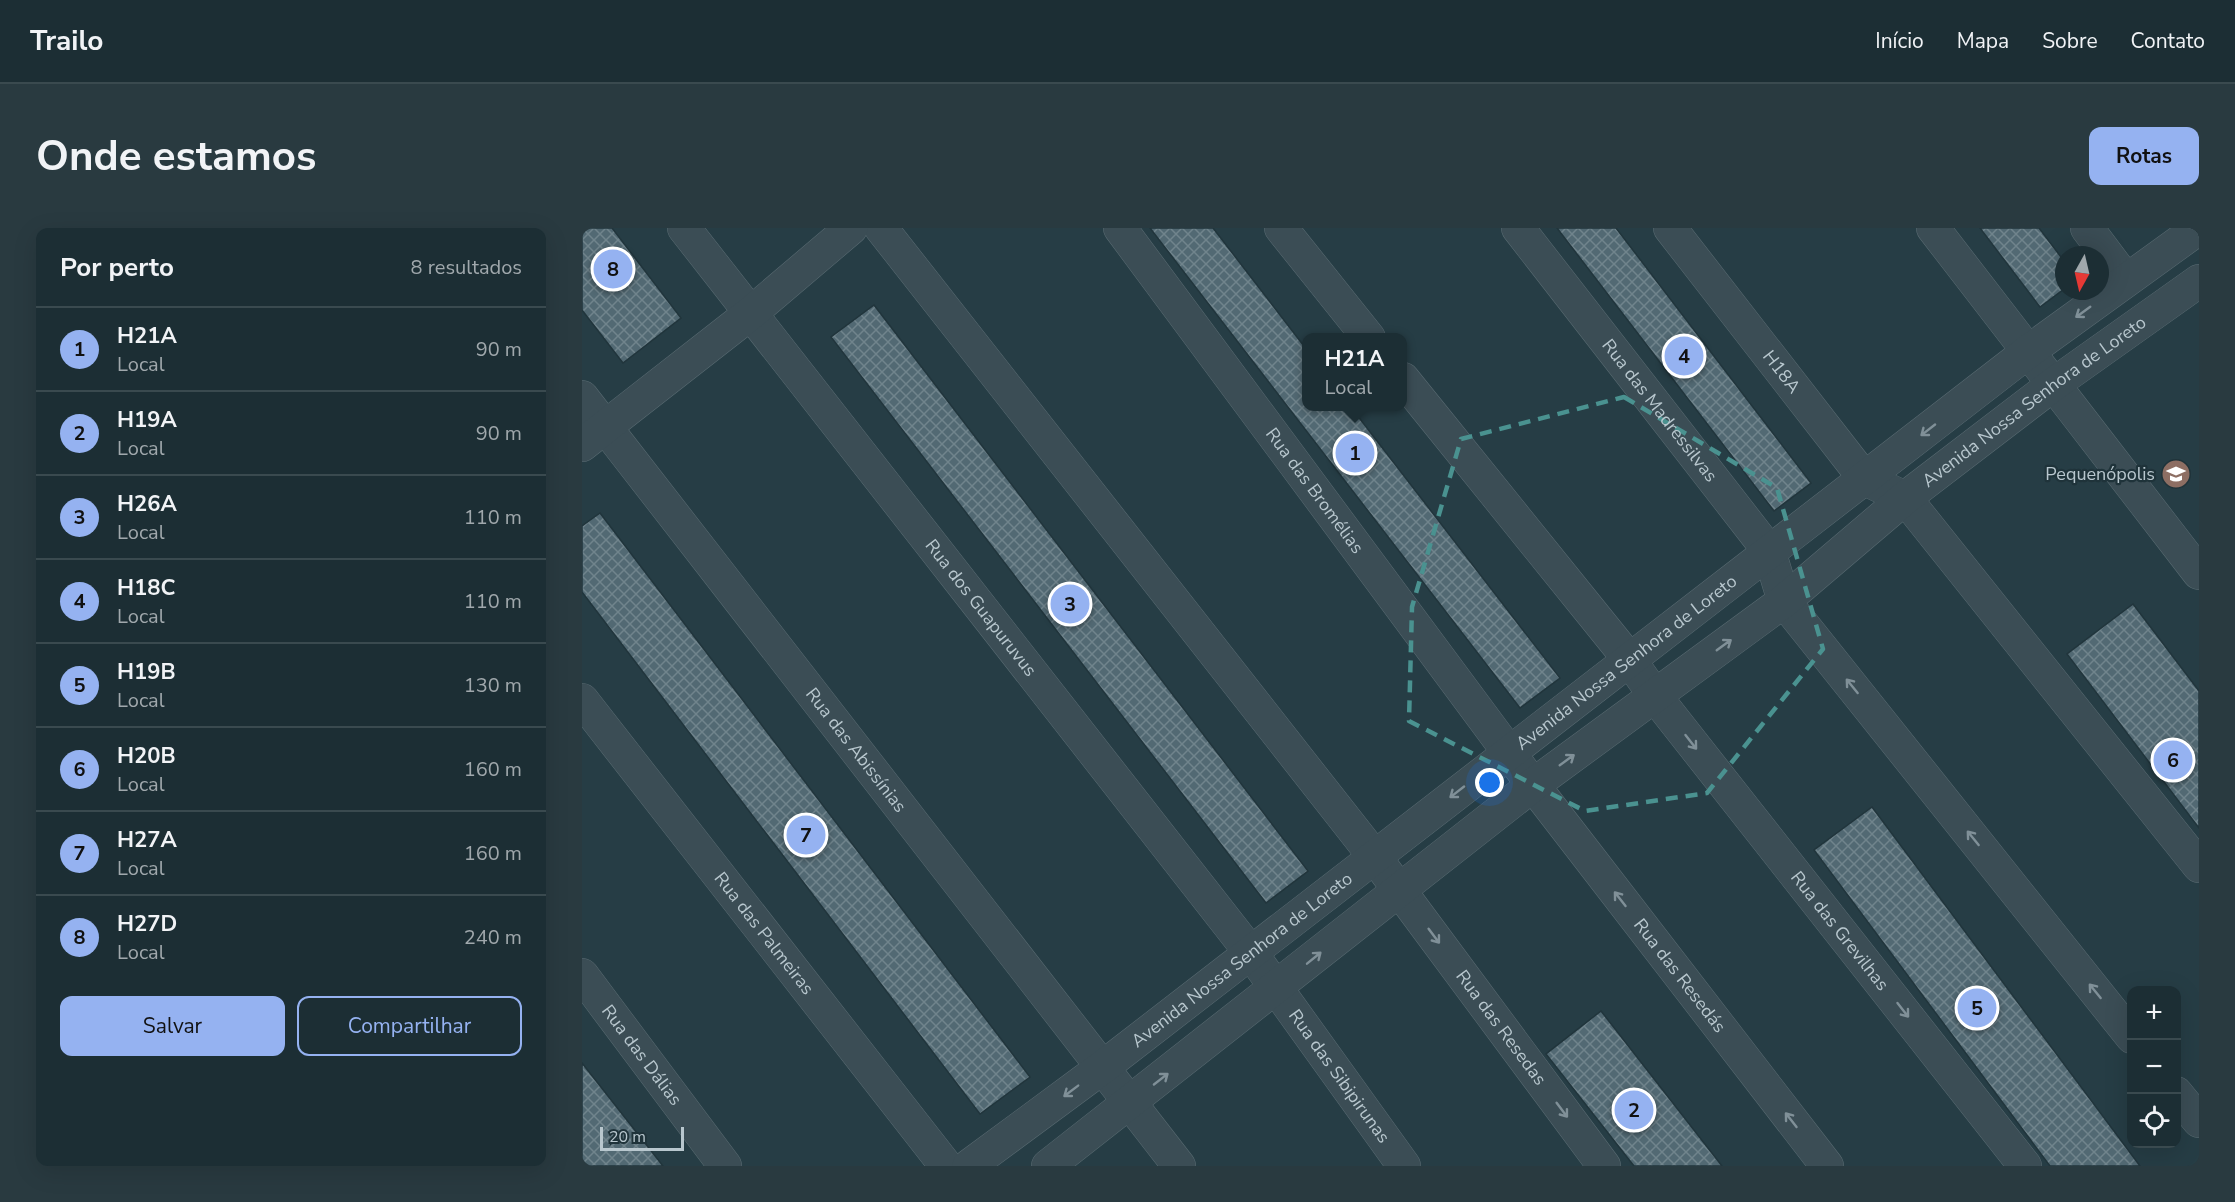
<!DOCTYPE html>
<html lang="pt">
<head>
<meta charset="utf-8">
<style>
  :root { --surface:#1c2e34; --page:#293a40; --text:#f1f3f6; --muted:#a0a8ac; --line:#3a4a4f; --accent:#95b2f1 }
  body { margin:0; font-family:"Nunito Sans",sans-serif; background:var(--page); color:var(--text) }
  .controls { position:absolute; right:18px; bottom:18px; display:grid; overflow:hidden; border-radius:12px; box-shadow:0 6px 24px #0002 }
  .controls button { width:54px; height:54px; display:grid; place-items:center; padding:0; border:0; border-bottom:2px solid var(--line); background:var(--surface); color:var(--text); font:30px sans-serif }
  .compass { position:absolute; left:1473px; top:18px; width:54px; height:54px; border-radius:50%; background:var(--surface); box-shadow:0 6px 24px #0002; rotate:188deg }
  .scale { position:absolute; left:18px; bottom:15px; width:84px; box-sizing:border-box; padding-left:6px; border:3px solid #b8c7ce; border-top:0; font-size:16px; line-height:21px; white-space:nowrap; color:#b8c7ce; -webkit-text-stroke:4px #1f333a; paint-order:stroke }
  .you { position:absolute; left:908px; top:555px; width:21px; height:21px; margin:-15px; border:4px solid #fff; border-radius:50%; background:#1a73e8; box-shadow:0 0 0 9px #1a73e833 }
  .badge { display:grid; place-items:center; width:39px; height:39px; border-radius:50%; background:var(--accent); color:#111; font-size:20px; font-weight:700 }
  .pin { position:absolute; translate:-50% -50%; border:3px solid #fff; box-shadow:0 2px 6px #0006 }
  .popup { position:absolute; left:720px; top:105px; width:105px; height:78px; box-sizing:border-box; display:grid; place-content:center; border-radius:12px; background:var(--surface); filter:drop-shadow(0 2px 4px #0005); font-size:20px; white-space:nowrap; color:var(--muted) }
  .popup b { font-size:22px; color:var(--text) }
  .popup::after { content:''; position:absolute; left:50%; top:100%; margin-left:-12px; border:12px solid transparent; border-top-color:var(--surface) }
  .list { margin:0; padding:0; list-style:none }
  h2 { display:flex; justify-content:space-between; align-items:center; height:78px; margin:0; padding:0 24px; font-size:26px }
  h2 small { font-size:20px; font-weight:400; color:var(--muted) }
  .list li { display:grid; grid-template-columns:39px 1fr auto; gap:18px; align-items:center; box-sizing:border-box; height:84px; padding:0 24px; border-top:2px solid var(--line) }
  .list b { display:block; font-size:22px; white-space:nowrap }
  .list p { margin:0; font-size:20px; white-space:nowrap; color:var(--muted) }
  .list em { font-size:20px; font-style:normal; color:var(--muted) }
  .actions { display:flex; gap:12px; padding:18px 24px }
  .actions a { flex:1; padding:14px 0; border:2px solid var(--accent); border-radius:12px; text-align:center; font-size:21px; color:var(--accent) }
  .actions .main { background:var(--accent); color:#111 }
  .icon { flex:none; width:33px; height:33px; fill:none; stroke:currentColor; stroke-width:2; stroke-linecap:round; stroke-linejoin:round }
  .map { position:relative; flex:none; width:1617px; height:938px; overflow:hidden; border-radius:12px }
  header { display:flex; align-items:center; gap:36px; box-sizing:border-box; height:84px; padding:0 30px; background:var(--surface); border-bottom:2px solid var(--line) }
  header strong { font-size:28px }
  nav { display:flex; gap:33px; margin-inline-start:auto; font-size:21px }
  .intro { display:flex; align-items:center; justify-content:space-between; box-sizing:border-box; height:144px; padding:0 36px }
  h1 { margin:0; font-size:42px }
  .button { padding:15px 27px; border-radius:12px; background:var(--accent); color:#111; font-size:21px; font-weight:700 }
  main { display:flex; gap:36px; padding:0 36px }
  aside { flex:1; background:var(--surface); border-radius:12px; box-shadow:0 6px 24px #0002 }
  .map>svg:first-child { display:block }
</style>
</head>
<body>
<header>
<strong>Trailo</strong>
<nav><a>Início</a><a>Mapa</a><a>Sobre</a><a>Contato</a></nav>
</header>
<div class="intro"><h1>Onde estamos</h1><a class="button">Rotas</a></div>
<main>
<aside>
<h2>Por perto<small>8 resultados</small></h2>
<ul class="list">
<li><span class="badge">1</span><div><b>H21A</b><p>Local</p></div><em>90 m</em></li>
<li><span class="badge">2</span><div><b>H19A</b><p>Local</p></div><em>90 m</em></li>
<li><span class="badge">3</span><div><b>H26A</b><p>Local</p></div><em>110 m</em></li>
<li><span class="badge">4</span><div><b>H18C</b><p>Local</p></div><em>110 m</em></li>
<li><span class="badge">5</span><div><b>H19B</b><p>Local</p></div><em>130 m</em></li>
<li><span class="badge">6</span><div><b>H20B</b><p>Local</p></div><em>160 m</em></li>
<li><span class="badge">7</span><div><b>H27A</b><p>Local</p></div><em>160 m</em></li>
<li><span class="badge">8</span><div><b>H27D</b><p>Local</p></div><em>240 m</em></li>
</ul>
<div class="actions"><a class="main">Salvar</a><a>Compartilhar</a></div>
</aside>
<div class="map">
<svg width="1617" height="938" viewBox="0 0 1617 938">
  <defs>
    <pattern id="building-cross-hatch" width="8" height="8" patternUnits="userSpaceOnUse" patternTransform="scale(1.5)"><rect width="8" height="8" fill="#526973"/><path d="M0 0l8 8M0 8l8-8" fill="none" stroke="#70848c"/></pattern>
  </defs>
  <rect width="100%" height="100%" fill="#263d45"/>
  <path fill="url(#building-cross-hatch)" stroke="#21353c" stroke-width="1.5" d="M0 0H30L99 90 41 135 0 82Z
    M568 0H631L725 122V178H768L978 450 938 480Z
    M975 0H1034L1229 255 1192 283Z
    M1398 0H1457L1482 33V61L1458 79Z
    M292 77 726 643 684 675 249 109Z
    M18 285 448 849 398 886 0 364V298Z
    M1551 376 1617 463V600L1485 426Z
    M1290 579 1558 938H1468L1232 622Z
    M1019 783 1140 938H1052L964 826Z
    M0 835 81 938H1L0 936Z"/>
  <g fill="none" stroke-linecap="round" stroke-linejoin="round">
    <g stroke="#596b72" stroke-width="34">
      <g id="minor">
        <path id="s1" d="M102 0 669 725 822 938"/>
        <path id="s2" d="M299 0 792 628 1022 938"/>
        <path id="s3" d="M538 0 951 557 1245 938"/>
        <path d="M699 0 787 110"/>
        <path id="s4" d="M936 0 1187 323 1202 373 1550 809"/>
        <path id="s5" d="M1088 0 1283 251 1323 270 1617 638"/>
        <path d="M1351 0 1617 345"/>
        <path d="M1505 0 1544 52"/>
        <path id="s6" d="M821 151 1047 431 1073 468 1443 938"/>
        <path id="s7" d="M0 169 597 938"/>
        <path d="M0 217 169 85 269 0"/>
        <path id="s8" d="M0 472 364 938"/>
        <path id="s9" d="M0 747 143 938"/>
        <path d="M1594 865 1617 893"/>
        <path id="s10" d="M387 938 521 839 1447 123 1617 0"/>
        <path id="s11" d="M466 938 951 557 1202 373 1323 270 1472 156 1617 53"/>
      </g>
    </g>
    <use href="#minor" stroke="#3b4d55" stroke-width="33"/>
  </g>
  <defs><path id="oneway-shaft" d="M-6 0H5M1.5-3L5.5 0L1.5 3" fill="none" stroke-width="1.6" stroke-linecap="round" stroke-linejoin="round" transform="scale(1.5)"/></defs>
  <g stroke="#809098">
    <use href="#oneway-shaft" transform="translate(1501 84) rotate(144)"/>
    <use href="#oneway-shaft" transform="translate(1346 202) rotate(142)"/>
    <use href="#oneway-shaft" transform="translate(1142 417) rotate(-36)"/>
    <use href="#oneway-shaft" transform="translate(1270 458) rotate(-129)"/>
    <use href="#oneway-shaft" transform="translate(1109 514) rotate(52)"/>
    <use href="#oneway-shaft" transform="translate(985 532) rotate(-36)"/>
    <use href="#oneway-shaft" transform="translate(875 564) rotate(142)"/>
    <use href="#oneway-shaft" transform="translate(1391 610) rotate(-129)"/>
    <use href="#oneway-shaft" transform="translate(1038 671) rotate(-128)"/>
    <use href="#oneway-shaft" transform="translate(852 708) rotate(53)"/>
    <use href="#oneway-shaft" transform="translate(732 730) rotate(-39)"/>
    <use href="#oneway-shaft" transform="translate(1513 763) rotate(-129)"/>
    <use href="#oneway-shaft" transform="translate(1321 782) rotate(52)"/>
    <use href="#oneway-shaft" transform="translate(579 851) rotate(-38)"/>
    <use href="#oneway-shaft" transform="translate(489 863) rotate(143)"/>
    <use href="#oneway-shaft" transform="translate(980 882) rotate(53)"/>
    <use href="#oneway-shaft" transform="translate(1209 892) rotate(-128)"/>
  </g>
  <path fill="none" stroke="#4a9290" stroke-width="4.5" stroke-dasharray="12 8" stroke-linejoin="round" d="M1042 169 1195 260 1241 421 1125 565 1003 583 827 493 830 379 879 211Z"/>
  <defs>
    <g id="school-disc" transform="scale(1.5)"><circle r="9.5" fill="#8d6e63" stroke="#1f333a"/><path d="M0-5L7-2L0 1L-7-2ZM-4 1L0 2.5L4 1V4Q0 6-4 4Z" fill="#fff"/></g>
  </defs>
  <g fill-rule="evenodd">
    <use href="#school-disc" x="1594" y="246"/>
  </g>
  <g text-anchor="middle" stroke-width="4.5" stroke-linejoin="round" paint-order="stroke">
    <g font-size="18" fill="#b8c7ce" stroke="#1f333a">
      <text dy="6" stroke="none"><textPath href="#s5" startOffset="182">H18A</textPath></text>
      <text dy="6" stroke="none"><textPath href="#s11" startOffset="1248">Avenida Nossa Senhora de Loreto</textPath></text>
      <text dy="6" stroke="none"><textPath href="#s4" startOffset="231">Rua das Madressilvas</textPath></text>
      <text dy="6" stroke="none"><textPath href="#s3" startOffset="327">Rua das Bromélias</textPath></text>
      <text dy="6" stroke="none"><textPath href="#s1" startOffset="482">Rua dos Guapuruvus</textPath></text>
      <text dy="6" stroke="none"><textPath href="#s10" startOffset="828">Avenida Nossa Senhora de Loreto</textPath></text>
      <text dy="6" stroke="none"><textPath href="#s7" startOffset="447">Rua das Abissínias</textPath></text>
      <text dy="6" stroke="none"><textPath href="#s6" startOffset="704">Rua das Grevilhas</textPath></text>
      <text dy="6" stroke="none"><textPath href="#s8" startOffset="296">Rua das Palmeiras</textPath></text>
      <text dy="6" stroke="none"><textPath href="#s10" startOffset="342">Avenida Nossa Senhora de Loreto</textPath></text>
      <text dy="6" stroke="none"><textPath href="#s3" startOffset="934">Rua das Resedás</textPath></text>
      <text dy="6" stroke="none"><textPath href="#s2" startOffset="1012">Rua das Resedas</textPath></text>
      <text dy="6" stroke="none"><textPath href="#s9" startOffset="100">Rua das Dálias</textPath></text>
      <text dy="6" stroke="none"><textPath href="#s1" startOffset="1072">Rua das Sibipirunas</textPath></text>
    </g>
    <g font-size="18" fill="#b8c7ce" stroke="#1f333a" text-anchor="end">
      <text x="1573" y="252">Pequenópolis</text>
    </g>
  </g>
</svg>
<div class="controls">
<button>+</button>
<button>−</button>
<button><svg class="icon" aria-label="locate" viewBox="0 0 24 24"><circle cx="12" cy="12" r="6"/><path d="M12 2v4M12 18v4M2 12h4M18 12h4"/></svg></button>
</div>
<svg class="compass" viewBox="-18 -18 36 36"><path d="M0-13l5 13h-10z" fill="#e53935"/><path d="M0 13l5-13h-10z" fill="#a0a8ac"/></svg>
<div class="scale">20 m</div>
<div class="you"></div>
<div class="pin badge" style="left:773px;top:225px">1</div>
<div class="popup"><b>H21A</b>Local</div>
<div class="pin badge" style="left:1052px;top:882px">2</div>
<div class="pin badge" style="left:488px;top:376px">3</div>
<div class="pin badge" style="left:1102px;top:128px">4</div>
<div class="pin badge" style="left:1395px;top:780px">5</div>
<div class="pin badge" style="left:1591px;top:532px">6</div>
<div class="pin badge" style="left:224px;top:607px">7</div>
<div class="pin badge" style="left:31px;top:41px">8</div>
</div>
</main>
</body>
</html>
